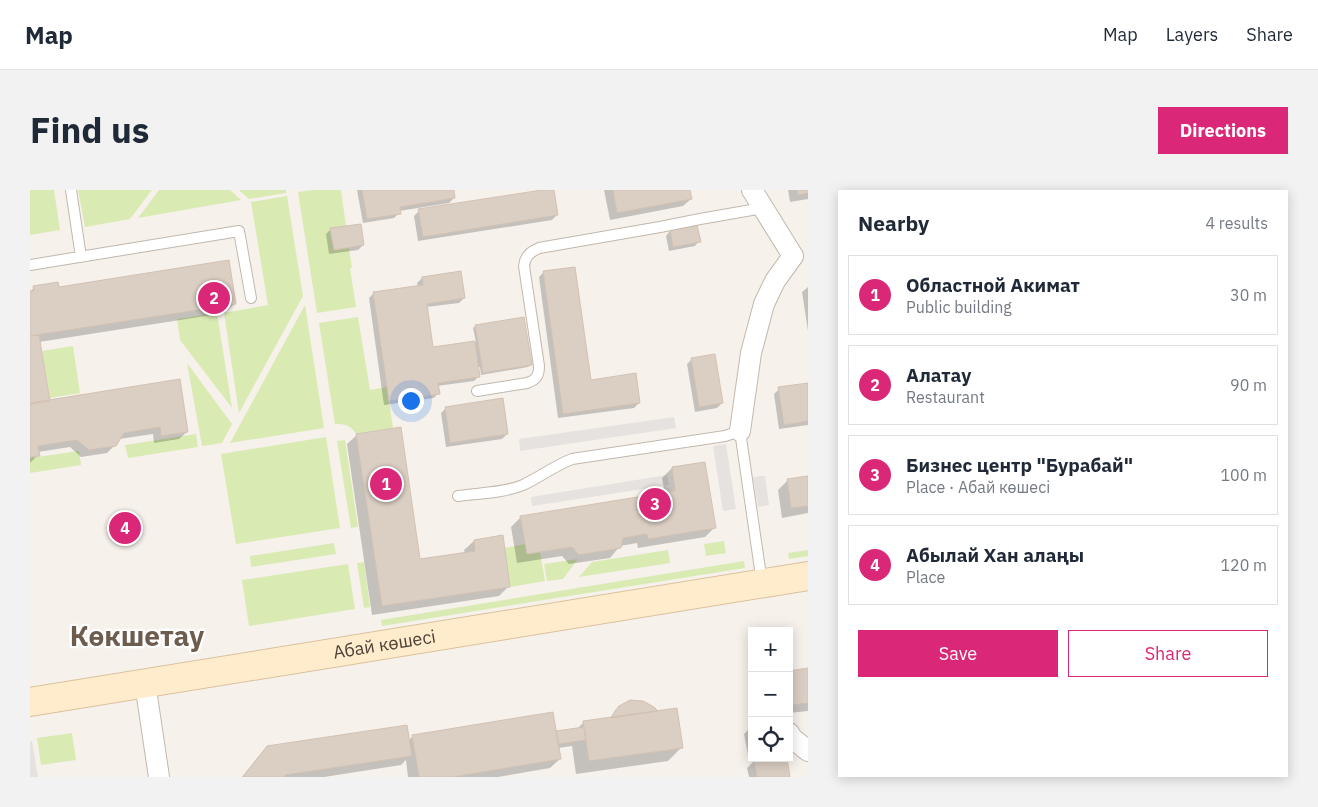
<!DOCTYPE html>
<html lang="en">
<head>
<meta charset="utf-8">
<style>
  :root { --surface:#fff; --page:#f2f2f3; --text:#1f2937; --muted:#747a83; --line:#e0e1e3; --accent:#db2777 }
  body { margin:0; font-family:"IBM Plex Sans",sans-serif; background:var(--page); color:var(--text) }
  .controls { position:absolute; right:15px; bottom:15px; display:grid; overflow:hidden; border-radius:0px; box-shadow:0 2px 12px #0003 }
  .controls button { width:45px; height:45px; display:grid; place-items:center; padding:0; border:0; border-bottom:1px solid var(--line); background:var(--surface); color:var(--text); font:25px sans-serif }
  .you { position:absolute; left:380px; top:210px; width:18px; height:18px; margin:-12px; border:4px solid #fff; border-radius:50%; background:#1a73e8; box-shadow:0 0 0 8px #1a73e833 }
  .badge { display:grid; place-items:center; width:32px; height:32px; border-radius:50%; background:var(--accent); color:#fff; font-size:16px; font-weight:700 }
  .pin { position:absolute; translate:-50% -50%; border:2px solid #fff; box-shadow:0 1px 5px #0006 }
  .list { margin:0; padding:0; list-style:none }
  h2 { display:flex; justify-content:space-between; align-items:center; height:65px; margin:0; padding:0 20px; font-size:21px }
  h2 small { font-size:16px; font-weight:400; color:var(--muted) }
  .list li { display:grid; grid-template-columns:32px 1fr auto; gap:15px; align-items:center; box-sizing:border-box; height:80px; margin:0 10px 10px; padding:0 10px; border:1px solid var(--line); border-radius:0px }
  .list b { display:block; font-size:19px; white-space:nowrap }
  .list p { margin:0; font-size:16px; white-space:nowrap; color:var(--muted) }
  .list em { font-size:16px; font-style:normal; color:var(--muted) }
  .actions { display:flex; gap:10px; padding:15px 20px }
  .actions a { flex:1; padding:11px 0; border:1px solid var(--accent); border-radius:0px; text-align:center; font-size:18px; color:var(--accent) }
  .actions .main { background:var(--accent); color:#fff }
  .icon { flex:none; width:28px; height:28px; fill:none; stroke:currentColor; stroke-width:2; stroke-linecap:round; stroke-linejoin:round }
  .map { position:relative; flex:none; width:778px; height:587px; overflow:hidden; border-radius:0px }
  header { display:flex; align-items:center; gap:30px; box-sizing:border-box; height:70px; padding:0 25px; background:var(--surface); border-bottom:1px solid var(--line) }
  header strong { font-size:24px }
  nav { display:flex; gap:28px; margin-inline-start:auto; font-size:18px }
  .intro { display:flex; align-items:center; justify-content:space-between; box-sizing:border-box; height:120px; padding:0 30px }
  h1 { margin:0; font-size:35px }
  .button { padding:12px 22px; border-radius:0px; background:var(--accent); color:#fff; font-size:18px; font-weight:700 }
  main { display:flex; gap:30px; padding:0 30px }
  aside { flex:1; background:var(--surface); border-radius:0px; box-shadow:0 2px 12px #0003 }
  .map>svg:first-child { display:block }
</style>
</head>
<body>
<header>
<strong>Map</strong>
<nav><a>Map</a><a>Layers</a><a>Share</a></nav>
</header>
<div class="intro"><h1>Find us</h1><a class="button">Directions</a></div>
<main>
<div class="map">
<svg width="778" height="587" viewBox="0 0 778 587">
  <rect width="100%" height="100%" fill="#f6f1eb"/>
  <path fill="#d9ebb3" d="M0 0H24L30 40 0 45Z
    M48 0H122L100 29 55 37Z
    M129 0H200L211 10 108 28Z
    M209 0H256V3L219 9Z
    M283 0H311L316 36 300 39 304 60 319 58 322 78H320L326 117 287 123 268 2Z
    M257 6 273 106 209 223 194 123 238 115 221 12Z
    M275 115 294 238 200 253Z
    M187 123 202 218 150 150 147 129Z
    M328 127 340 200 357 197 363 238 326 244C321 235 314 234 305 234L289 133Z
    M43 156 50 203 20 208 12 161Z
    M157 173 202 234 192 253 172 256Z
    M166 244 168 257 98 268 95 255Z
    M296 247 310 338 206 354 191 264Z
    M315 250 328 337 321 338 307 251Z
    M49 261 51 275 0 283V268Z
    M694 351 696 363 676 366 674 354Z
    M304 353 306 364 221 377 220 366Z
    M495 354 497 364 510 362 515 391 480 397 474 358Z
    M638 360 640 373 549 387 562 372Z
    M778 360V366L759 369 758 363Z
    M548 369 533 389 517 391 514 374Z
    M714 371 715 378 352 436 351 430Z
    M334 372 340 417 334 418 327 373Z
    M318 374 325 419 219 436 212 390Z
    M42 543 46 570 11 575 7 548Z"/>
  <path fill="#e5e2df" d="M644 227 646 238 490 261 489 249Z
    M696 254 706 319 693 321 683 256Z
    M637 285 639 295 502 316 501 307Z
    M735 286 739 315 728 317 723 287Z
    M0 551H2L8 587H0Z"/>
  <path fill="#0003" d="M327 0H422L424 8 419 13 369 21V23L364 28 333 33Z
    M520 0H523L527 25 522 30 388 51 384 26 389 21Z
    M574 0H659L661 9 653 16 580 30Z
    M758 0H778V9L760 12Z
    M301 39 333 55 328 60 299 64 296 44Z
    M640 41 669 51 665 56 639 61 636 46Z
    M514 82 559 191 609 213 604 218 528 228 509 87Z
    M392 88 434 108 429 113 396 117 402 158 446 152 443 138 446 136 500 175 498 177 451 185 450 177H448L449 186 444 191 407 196 408 203 404 208 354 215 339 108 344 103 388 97 387 93Z
    M778 97V141L772 102Z
    M4 98H27L205 113 195 123 9 152 18 212 157 242 149 249 124 253 123 244 89 249 85 255 77 263 51 267 40 257 8 262V265L0 273V101Z
    M662 169 692 213 687 218 665 222 657 174Z
    M778 194V235L749 239 744 204 749 199Z
    M416 218 477 244 472 249 416 257 411 223Z
    M327 245 389 370 435 363 434 360 444 351 479 396 469 406 342 425 317 254Z
    M642 278 684 338 675 347 608 358 607 353 590 356 580 368 539 374 532 366 487 373 481 337 491 327 635 304 632 288Z
    M778 287V323L752 328 748 300 757 291Z
    M778 480V521L759 523V482Z
    M595 514 652 557 638 571 546 584 542 556 528 558 530 569 520 578 468 587H378L376 570 371 575 294 587H212L228 567 238 557 378 551 383 546 525 543 546 540 554 532 580 529 583 524Z
    M722 538V568H726L719 570 714 544 719 539Z
    M727 568H755L759 587H719L717 578Z"/>
  <path fill="#dbcec3" stroke="#d3c2b3" d="M332 0H424L425 8 370 17 371 24 337 29Z
    M512 0H524L528 25 393 47 388 19Z
    M583 0H660L662 9 587 23Z
    M767 0H778V3L768 5Z
    M331 34 334 55 304 60 300 38Z
    M667 35 671 52 643 57 640 40Z
    M199 70 206 114 0 146V101H4L3 96 28 92 29 97Z
    M545 77 561 190 606 183 610 213 533 224 513 81Z
    M431 81 435 108 397 114 403 157 445 151 450 187 408 193 410 204 359 211 343 102 393 95 392 87Z
    M494 127 502 175 453 183 445 135Z
    M9 145 20 211 0 214V146Z
    M685 164 693 213 669 217 661 168Z
    M150 189 158 242 131 246 130 237 94 243 86 256 59 260 47 250 8 256 10 266 0 267V213Z
    M778 193V231L754 235 748 197Z
    M473 208 478 244 420 253 415 217Z
    M371 237 390 369 445 361 444 350 473 345 480 397 352 416 326 244Z
    M675 272 686 338 618 349 617 344 593 348 591 358 549 365 542 357 497 364 490 326 645 301 642 277Z
    M778 286V316L761 318 757 289Z
    M778 478V513L762 515 759 495V481Z
    M600 510 613 511 624 517 628 521 581 528 585 521 589 516Z
    M647 518 653 558 559 571 553 531Z
    M523 522 531 569 423 587H389L382 545Z
    M377 535 382 566 255 585 254 587H213L237 556Z
    M554 537 556 550 528 554 526 541Z
    M719 537H722V556Z
    M730 568H757L760 587H727L724 569Z"/>
  <g fill="none" stroke-linecap="round" stroke-linejoin="round">
    <g stroke="#c2b8ad" stroke-width="12">
      <path id="lane" d="M41 0 51 67
        M0 75 209 41 221 108
        M447 201 497 193C506 190 509 186 509 176L494 76C495 66 500 62 509 58L630 37 670 29 733 18
        M428 306C449 303 474 303 493 295 510 287 524 276 542 269L695 246 710 241 732 393"/>
    </g>
    <g stroke="#c2b8ad" stroke-width="22">
      <path id="street" d="M722 0 763 66
        M710 241 721 163 734 114 745 91 763 66
        M115 493 129 587
        M759 543 762 548 778 561"/>
    </g>
    <g stroke="#dac19c" stroke-width="30">
      <g id="secondary">
        <path id="s1" d="M0 512 778 386"/>
      </g>
    </g>
    <use href="#lane" stroke="#fff" stroke-width="10"/>
    <use href="#street" stroke="#fff" stroke-width="20"/>
    <use href="#secondary" stroke="#ffeccc" stroke-width="28"/>
  </g>
  <g text-anchor="middle" stroke-width="4.5" stroke-linejoin="round" paint-order="stroke">
    <g font-size="18" fill="#4b4138" stroke="#fff">
      <text dy="6" stroke="none"><textPath href="#s1" startOffset="359">Абай көшесі</textPath></text>
    </g>
    <g font-size="28" font-weight="bold" fill="#6e5d4f" stroke="#fff">
      <text x="107" y="456">Көкшетау</text>
    </g>
  </g>
</svg>
<div class="controls">
<button>+</button>
<button>−</button>
<button><svg class="icon" aria-label="locate" viewBox="0 0 24 24"><circle cx="12" cy="12" r="6"/><path d="M12 2v4M12 18v4M2 12h4M18 12h4"/></svg></button>
</div>
<div class="you"></div>
<div class="pin badge" style="left:356px;top:294px">1</div>
<div class="pin badge" style="left:184px;top:108px">2</div>
<div class="pin badge" style="left:625px;top:314px">3</div>
<div class="pin badge" style="left:95px;top:338px">4</div>
</div>
<aside>
<h2>Nearby<small>4 results</small></h2>
<ul class="list">
<li><span class="badge">1</span><div><b>Областной Акимат</b><p>Public building</p></div><em>30 m</em></li>
<li><span class="badge">2</span><div><b>Алатау</b><p>Restaurant</p></div><em>90 m</em></li>
<li><span class="badge">3</span><div><b>Бизнес центр &quot;Бурабай&quot;</b><p>Place · Абай көшесі</p></div><em>100 m</em></li>
<li><span class="badge">4</span><div><b>Абылай Хан алаңы</b><p>Place</p></div><em>120 m</em></li>
</ul>
<div class="actions"><a class="main">Save</a><a>Share</a></div>
</aside>
</main>
</body>
</html>
